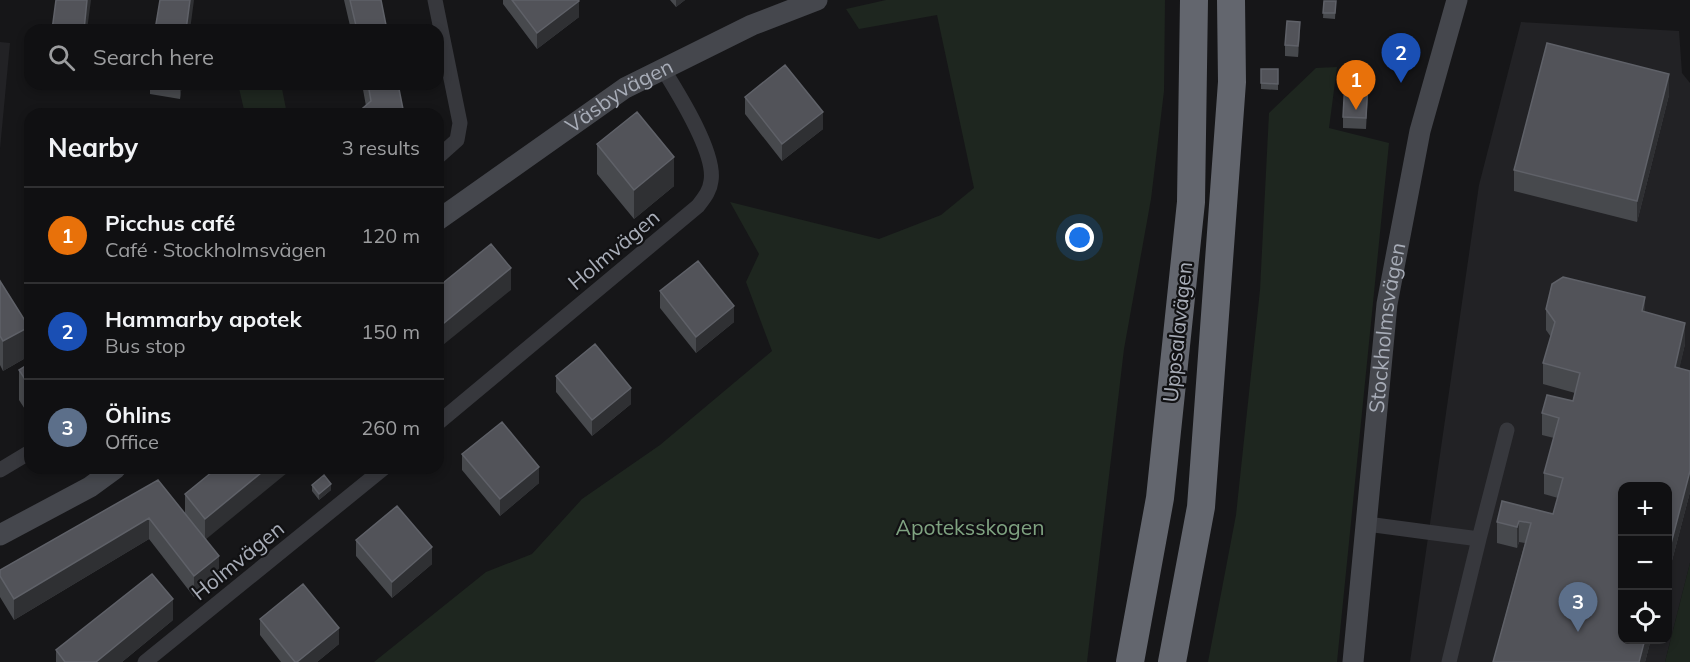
<!DOCTYPE html>
<html lang="en">
<head>
<meta charset="utf-8">
<style>
  :root { --surface:#101012; --page:#1e1e20; --text:#f1f3f6; --muted:#9c9d9f; --line:#303032; --accent:#0b8043 }
  body { margin:0; font-family:Mulish,sans-serif; background:var(--page); color:var(--text) }
  .controls { position:absolute; right:18px; bottom:18px; display:grid; overflow:hidden; border-radius:12px; box-shadow:0 3px 9px #0003 }
  .controls button { width:54px; height:54px; display:grid; place-items:center; padding:0; border:0; border-bottom:2px solid var(--line); background:var(--surface); color:var(--text); font:30px sans-serif }
  .you { position:absolute; left:1080px; top:238px; width:21px; height:21px; margin:-15px; border:4px solid #fff; border-radius:50%; background:#1a73e8; box-shadow:0 0 0 9px #1a73e833 }
  .badge { display:grid; place-items:center; width:39px; height:39px; border-radius:50%; background:var(--accent); color:#fff; font-size:20px; font-weight:700 }
  .pin { position:absolute; translate:-50% -50px; filter:drop-shadow(0 2px 3px #0008) }
  .pin::after { content:''; position:absolute; top:32px; width:21px; height:18px; background:inherit; clip-path:polygon(0 0,100% 0,50% 100%) }
  .list { margin:0; padding:0; list-style:none }
  h2 { display:flex; justify-content:space-between; align-items:center; height:78px; margin:0; padding:0 24px; font-size:26px }
  h2 small { font-size:20px; font-weight:400; color:var(--muted) }
  .list li { display:grid; grid-template-columns:39px 1fr auto; gap:18px; align-items:center; box-sizing:border-box; height:96px; padding:0 24px; border-top:2px solid var(--line) }
  .list b { display:block; font-size:22px; white-space:nowrap }
  .list p { margin:0; font-size:20px; white-space:nowrap; color:var(--muted) }
  .list em { font-size:20px; font-style:normal; color:var(--muted) }
  .icon { flex:none; width:33px; height:33px; fill:none; stroke:currentColor; stroke-width:2; stroke-linecap:round; stroke-linejoin:round }
  .map { position:relative; flex:none; width:1690px; height:662px; overflow:hidden }
  .search { position:absolute; background:var(--surface); box-shadow:0 3px 9px #0003; left:24px; top:24px; width:420px; height:66px; display:flex; align-items:center; gap:15px; box-sizing:border-box; padding:0 21px; border-radius:18px; color:var(--muted); font-size:22px }
  .panel { position:absolute; background:var(--surface); box-shadow:0 3px 9px #0003; left:24px; top:108px; width:420px; height:366px; border-radius:18px }
  .map>svg:first-child { display:block }
</style>
</head>
<body>
<div class="map">
<svg width="1690" height="662" viewBox="0 0 1690 662">
  <rect width="100%" height="100%" fill="#161618"/>
  <path fill="#222225" fill-rule="evenodd" d="M1521 22 1679 31 1682 73 1690 83V563L1665 662H1410L1479 185ZM1622 486H1668V640H1622Z
    M0 42 10 43 0 149Z"/>
  <path fill="#1e261f" d="M886 0H1165L1164 91 1151 199 1124 349 1087 662H374L486 572 532 554 582 499 660 445 772 351 746 282 759 254 730 202 879 239 941 215 974 188 937 15 859 29 846 9Z
    M1337 67 1329 128 1389 143 1337 662H1208L1236 515 1260 290 1269 113 1316 68Z
    M238 84H281L287 114H245Z
    M1690 563V662H1665Z"/>
  <g fill="none" stroke-linecap="round" stroke-linejoin="round">
    <path stroke="#37383d" stroke-width="15" d="M435 0 460 123 457 140 438 157
      M438 423 698 206C704 198 710 191 711 181 716 153 678 93 663 69
      M0 470 30 452
      M1367 524 1479 539 1449 662
      M1479 539 1507 430
      M145 662 384 468"/>
    <g stroke="#45474d" stroke-width="21">
      <path id="s1" d="M438 220 625 88 752 25 817 0"/>
      <path d="M0 535 90 487 116 468"/>
      <path id="s2" d="M1353 662 1387 304 1420 131 1457 0"/>
    </g>
    <path stroke="#63666e" stroke-width="28" d="M1130 662 1160 498 1191 202 1194 0
      M1172 662 1201 507 1232 82 1231 0"/>
  </g>
  <path fill="#47494d" d="M344 0H381L387 30H351Z
    M503 0H578L579 17 537 49 503 4Z
    M670 0H685L676 7Z
    M1324 1H1336L1335 19 1323 18Z
    M1300 33 1298 57 1285 56V45Z
    M1261 69H1278V90L1261 89Z
    M150 84H182L180 99 150 94Z
    M362 84H398L366 106Z
    M1368 92 1366 129 1343 128V117Z
    M1669 95 1637 222 1514 191V170Z
    M745 97 823 129 782 161 745 114Z
    M597 144 674 186 634 219 597 174Z
    M0 281 29 356 3 371 0 365Z
    M660 291 734 322 696 353 660 308Z
    M1546 309 1645 312 1685 344 1679 368 1690 371V492L1668 576V486L1651 639 1645 662H1493L1525 543 1519 542 1517 548 1497 543V522L1553 514 1558 498 1544 494V473L1554 438 1542 435V413L1573 401 1575 393 1543 384V363L1551 337 1546 330Z
    M30 363V417L19 400V370Z
    M556 376 631 404 592 436 556 392Z
    M462 454 539 483 500 516 462 470Z
    M217 468 206 539 219 577 194 597 149 539 14 620 0 597V570L158 480 185 514V494Z
    M312 485 331 490 319 500 312 491Z
    M356 540 432 564 392 598 356 556Z
    M260 619 339 644 317 662H281L260 635Z
    M173 620 122 662H56V650Z"/>
  <path fill="#2f3033" d="M87 0H91L87 30H84Z
    M190 0H194L190 30H186Z
    M676 0H685L676 7Z
    M579 1V17L537 49V33Z
    M1300 22V33L1298 57V46Z
    M1669 74V95L1637 222V201Z
    M180 84H182L180 99Z
    M823 112V129L782 161V144Z
    M674 157V186L634 219V190Z
    M511 268V290L438 349V328Z
    M1645 297V318L1642 311Z
    M734 306V322L696 353V337Z
    M1685 323V344L1675 388V367Z
    M29 327V356L3 371V341Z
    M631 388V404L592 436V420Z
    M539 467V483L500 516V499Z
    M267 468H293L205 540V519Z
    M1690 471V492L1668 576V555Z
    M331 484V490L319 500V494Z
    M149 518V539L14 620V599Z
    M1519 521V542L1517 548V527Z
    M432 547V564L392 598V582Z
    M219 556V577L194 597V576Z
    M173 599V620L122 662H96Z
    M339 628V644L317 662H297Z
    M1645 639H1651L1645 662H1639Z"/>
  <path fill="#525359" stroke="#5f6168" stroke-width="1.5" d="M56 0H87L84 30H52Z
    M160 0H190L186 30H155Z
    M350 0H381L387 30H357Z
    M512 0H578L579 1 537 33Z
    M1324 1H1336L1335 13H1323Z
    M1287 21 1300 22 1298 46 1285 45Z
    M1547 43 1669 74 1637 201 1514 170Z
    M785 65 823 112 782 144 745 97Z
    M1261 69H1278V84L1261 83Z
    M1345 80 1368 81 1366 118 1343 117Z
    M368 84H398L404 114H356L371 101Z
    M637 112 674 157 634 190 597 144Z
    M491 244 511 268 438 328V287Z
    M698 261 734 306 696 337 660 291Z
    M1563 277 1645 297 1642 311 1685 323 1675 367 1690 371V471L1668 555V486H1623V639H1645L1639 662H1493L1531 523 1519 521 1517 527 1497 522 1502 501 1553 514 1563 478 1544 473 1559 418 1542 413 1547 395 1573 401 1580 373 1543 363 1555 322 1546 309 1552 284Z
    M0 281 29 327 3 341 0 336Z
    M595 344 631 388 592 420 556 376Z
    M30 363V387L19 370Z
    M502 422 539 467 500 499 462 454Z
    M217 468H267L205 519 185 494Z
    M324 475 331 484 319 494 312 485Z
    M158 480 219 556 194 576 149 518 14 599 0 576V570Z
    M397 506 432 547 392 582 356 540Z
    M152 574 173 599 96 662H65L56 650Z
    M303 584 339 628 297 662H295L260 619Z"/>
  <g text-anchor="middle" stroke-width="4.5" stroke-linejoin="round" paint-order="stroke">
    <g font-size="21" fill="#a8adb8" stroke="#111113">
      <text dy="7" stroke="none"><textPath href="#s1" startOffset="220">Väsbyvägen</textPath></text>
      <text transform="translate(614 250) rotate(-40)" y="7">Holmvägen</text>
      <text dy="7" stroke="none"><textPath href="#s2" startOffset="336">Stockholmsvägen</textPath></text>
      <text transform="translate(1178 332) rotate(-84)" y="7">Uppsalavägen</text>
      <text transform="translate(238 561) rotate(-39)" y="7">Holmvägen</text>
    </g>
    <g font-size="21" fill="#7fa381" stroke="#111113">
      <text x="970" y="535">Apoteksskogen</text>
    </g>
  </g>
</svg>
<div class="controls">
<button>+</button>
<button>−</button>
<button><svg class="icon" aria-label="locate" viewBox="0 0 24 24"><circle cx="12" cy="12" r="6"/><path d="M12 2v4M12 18v4M2 12h4M18 12h4"/></svg></button>
</div>
<div class="you"></div>
<div class="pin badge" style="left:1356px;top:110px;background:#e8710a">1</div>
<div class="pin badge" style="left:1401px;top:83px;background:#1a4fb4">2</div>
<div class="pin badge" style="left:1578px;top:632px;background:#5c6f8a">3</div>
<div class="search"><svg class="icon" aria-label="search" viewBox="0 0 24 24"><circle cx="10" cy="10" r="6"/><path d="M15 15l6 6"/></svg>Search here</div>
<section class="panel">
<h2>Nearby<small>3 results</small></h2>
<ul class="list">
<li><span class="badge" style="background:#e8710a">1</span><div><b>Picchus café</b><p>Café · Stockholmsvägen</p></div><em>120 m</em></li>
<li><span class="badge" style="background:#1a4fb4">2</span><div><b>Hammarby apotek</b><p>Bus stop</p></div><em>150 m</em></li>
<li><span class="badge" style="background:#5c6f8a">3</span><div><b>Öhlins</b><p>Office</p></div><em>260 m</em></li>
</ul>
</section>
</div>
</body>
</html>
